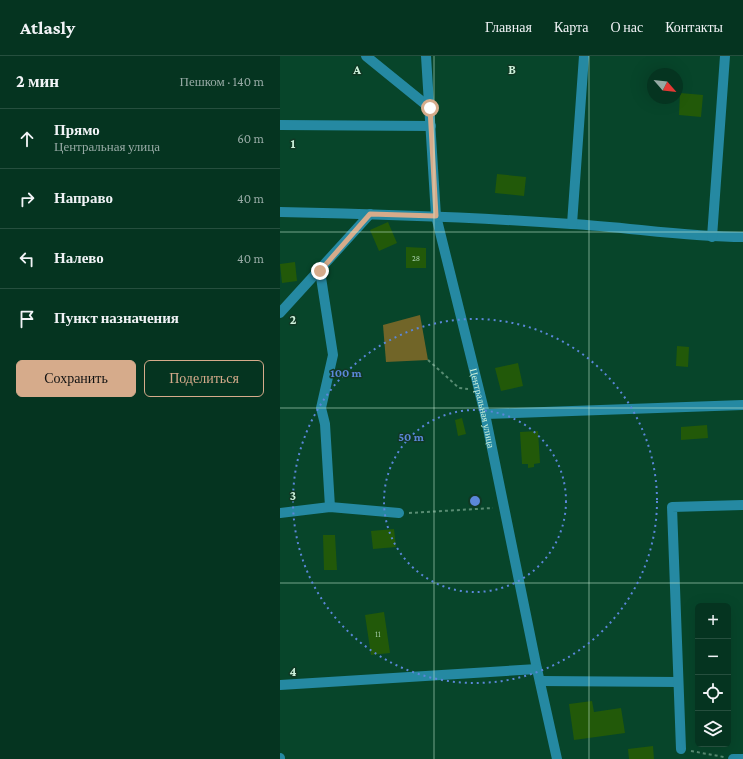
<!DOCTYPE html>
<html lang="ru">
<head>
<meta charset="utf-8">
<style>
  :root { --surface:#053420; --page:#0e3c29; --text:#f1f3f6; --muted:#97aaa5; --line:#264f3e; --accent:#d6ab8b }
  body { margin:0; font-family:"Crimson Pro",serif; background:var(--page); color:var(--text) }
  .controls { position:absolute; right:12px; bottom:12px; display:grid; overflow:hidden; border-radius:6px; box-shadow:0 4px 16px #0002 }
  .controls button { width:36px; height:36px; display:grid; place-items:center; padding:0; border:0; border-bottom:1px solid var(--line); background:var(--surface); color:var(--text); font:20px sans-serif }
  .compass { position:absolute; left:367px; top:12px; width:36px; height:36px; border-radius:50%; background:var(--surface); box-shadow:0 4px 16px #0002; rotate:118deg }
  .stop { position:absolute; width:12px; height:12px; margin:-9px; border:3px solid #d6ab8b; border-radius:50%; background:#fff }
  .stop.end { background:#d6ab8b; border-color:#fff; box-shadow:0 1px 4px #0008 }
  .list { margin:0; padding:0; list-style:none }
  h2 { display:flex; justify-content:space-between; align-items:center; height:52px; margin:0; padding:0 16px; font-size:17px }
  h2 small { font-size:13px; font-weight:400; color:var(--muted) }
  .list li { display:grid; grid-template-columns:26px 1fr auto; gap:12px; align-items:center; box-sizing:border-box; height:60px; padding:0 16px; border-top:1px solid var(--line) }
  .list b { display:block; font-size:15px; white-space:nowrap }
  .list p { margin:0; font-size:13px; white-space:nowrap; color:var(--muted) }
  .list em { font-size:13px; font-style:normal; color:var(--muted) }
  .actions { display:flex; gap:8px; padding:12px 16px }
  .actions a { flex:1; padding:9px 0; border:1px solid var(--accent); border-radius:6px; text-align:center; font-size:14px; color:var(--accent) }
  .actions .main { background:var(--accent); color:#111 }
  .icon { flex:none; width:22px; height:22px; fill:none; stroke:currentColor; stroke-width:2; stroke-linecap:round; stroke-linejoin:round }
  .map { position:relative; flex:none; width:463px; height:703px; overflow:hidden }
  header { display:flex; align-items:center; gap:24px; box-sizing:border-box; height:56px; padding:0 20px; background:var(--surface); border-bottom:1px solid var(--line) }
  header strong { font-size:19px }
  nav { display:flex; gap:22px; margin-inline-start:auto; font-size:14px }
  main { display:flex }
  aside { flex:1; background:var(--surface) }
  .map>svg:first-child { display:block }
</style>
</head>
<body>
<header>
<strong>Atlasly</strong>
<nav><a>Главная</a><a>Карта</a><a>О нас</a><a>Контакты</a></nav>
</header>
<main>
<aside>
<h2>2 мин<small>Пешком · 140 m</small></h2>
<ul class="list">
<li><svg class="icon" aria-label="ahead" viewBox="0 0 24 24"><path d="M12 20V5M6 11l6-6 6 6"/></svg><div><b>Прямо</b><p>Центральная улица</p></div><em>60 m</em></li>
<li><svg class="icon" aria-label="right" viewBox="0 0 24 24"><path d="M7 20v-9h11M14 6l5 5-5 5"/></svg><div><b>Направо</b></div><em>40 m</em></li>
<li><svg class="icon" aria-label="left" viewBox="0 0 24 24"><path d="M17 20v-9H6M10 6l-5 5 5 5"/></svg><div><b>Налево</b></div><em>40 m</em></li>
<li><svg class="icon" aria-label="arrive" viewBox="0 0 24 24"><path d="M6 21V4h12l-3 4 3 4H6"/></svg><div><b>Пункт назначения</b></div></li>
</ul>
<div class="actions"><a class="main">Сохранить</a><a>Поделиться</a></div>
</aside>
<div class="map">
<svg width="463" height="703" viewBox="0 0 463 703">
  <rect width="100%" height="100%" fill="#07452a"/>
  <path fill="#716528" d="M140 259 148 304 106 306 103 269Z"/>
  <path fill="#225909" d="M400 37 423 39 421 61 399 59Z
    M217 118 246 121 244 140 215 137Z
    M108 166 117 187 99 195 90 174Z
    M126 191 146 192V212H126Z
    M15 206 17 225 2 227 0 208Z
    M397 290 409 291 408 311 396 310Z
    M238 307 243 330 221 335 215 312Z
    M182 362 186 378 178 380 175 364Z
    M427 369 428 382 401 384V371Z
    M258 375 260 407 254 408V411L248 412V408H242L240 376Z
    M114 473 116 491 93 493 91 475Z
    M43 479H55L57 514H44Z
    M104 556 110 597 91 599 85 559Z
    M312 645 314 656 341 652 345 677 294 684 289 648Z
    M373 690 374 703H349L348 693Z"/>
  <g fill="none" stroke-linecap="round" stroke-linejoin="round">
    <path stroke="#598c73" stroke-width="2" stroke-dasharray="3 3" stroke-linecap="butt" d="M148 304 179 332 188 333
      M129 457 213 452
      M411 695 444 701"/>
    <g stroke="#2589a2" stroke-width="10">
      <path d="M86 0 150 52"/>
      <path id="s1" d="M146 0 156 160 205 358 257 613 277 703"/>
      <path d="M0 69 151 70"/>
      <path d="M0 156C97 158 194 161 291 168 348 171 405 181 463 181"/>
      <path d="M292 168 304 0"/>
      <path d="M432 181 445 0"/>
      <path d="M40 215 53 299 41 352 45 368 50 451"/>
      <path d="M0 257 90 158"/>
      <path d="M205 358 463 349"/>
      <path d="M0 457 50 451 119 457"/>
      <path d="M260 625 398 626"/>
      <path d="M0 629 257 613"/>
      <path d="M401 693 392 451 463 449"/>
      <path d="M0 702V703"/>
      <path d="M453 703H463"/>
    </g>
  </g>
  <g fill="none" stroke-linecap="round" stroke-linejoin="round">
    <path stroke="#d6ab8b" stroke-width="5" d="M40 215 90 158 156 160 150 52"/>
  </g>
  <path fill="none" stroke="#cdf1db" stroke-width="1" stroke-opacity="0.55" d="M154 0V703M309 0V703M0 176H463M0 352H463M0 527H463"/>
  <g fill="none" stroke="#5b87d9" stroke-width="2" stroke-dasharray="2 4">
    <circle cx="195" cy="445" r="91"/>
    <circle cx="195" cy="445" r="182"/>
  </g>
  <g text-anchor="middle" stroke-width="3" stroke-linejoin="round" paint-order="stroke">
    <g font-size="8" fill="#a2cba6">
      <text x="136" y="205">28</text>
      <text x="98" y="581">11</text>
    </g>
    <g font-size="10" fill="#cdf1db" stroke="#103824">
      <text dy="4" stroke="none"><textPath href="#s1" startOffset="358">Центральная улица</textPath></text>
    </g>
  </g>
  <g font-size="13" text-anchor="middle" font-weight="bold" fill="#cdf1db" stroke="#103824" stroke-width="3" stroke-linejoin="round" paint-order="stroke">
    <text x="77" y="18">A</text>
    <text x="232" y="18">B</text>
    <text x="13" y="92">1</text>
    <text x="13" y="268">2</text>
    <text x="13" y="444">3</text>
    <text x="13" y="620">4</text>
  </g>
  <circle cx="195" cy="445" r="6" fill="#5b87d9" stroke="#103824" stroke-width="2"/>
  <g font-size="12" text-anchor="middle" font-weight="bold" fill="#5b87d9" stroke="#103824" stroke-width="3" stroke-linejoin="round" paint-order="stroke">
    <text x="66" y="321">100 m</text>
    <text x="131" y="385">50 m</text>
  </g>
</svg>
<div class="controls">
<button>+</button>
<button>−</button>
<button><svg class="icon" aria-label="locate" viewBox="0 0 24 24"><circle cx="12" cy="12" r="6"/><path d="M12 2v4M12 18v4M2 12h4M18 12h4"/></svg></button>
<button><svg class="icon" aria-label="layers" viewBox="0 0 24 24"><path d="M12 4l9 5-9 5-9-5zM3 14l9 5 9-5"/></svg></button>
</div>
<svg class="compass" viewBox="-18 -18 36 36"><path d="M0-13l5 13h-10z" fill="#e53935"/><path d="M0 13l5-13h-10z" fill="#97aaa5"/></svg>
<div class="stop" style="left:150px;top:52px"></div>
<div class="stop end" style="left:40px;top:215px"></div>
</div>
</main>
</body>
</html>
